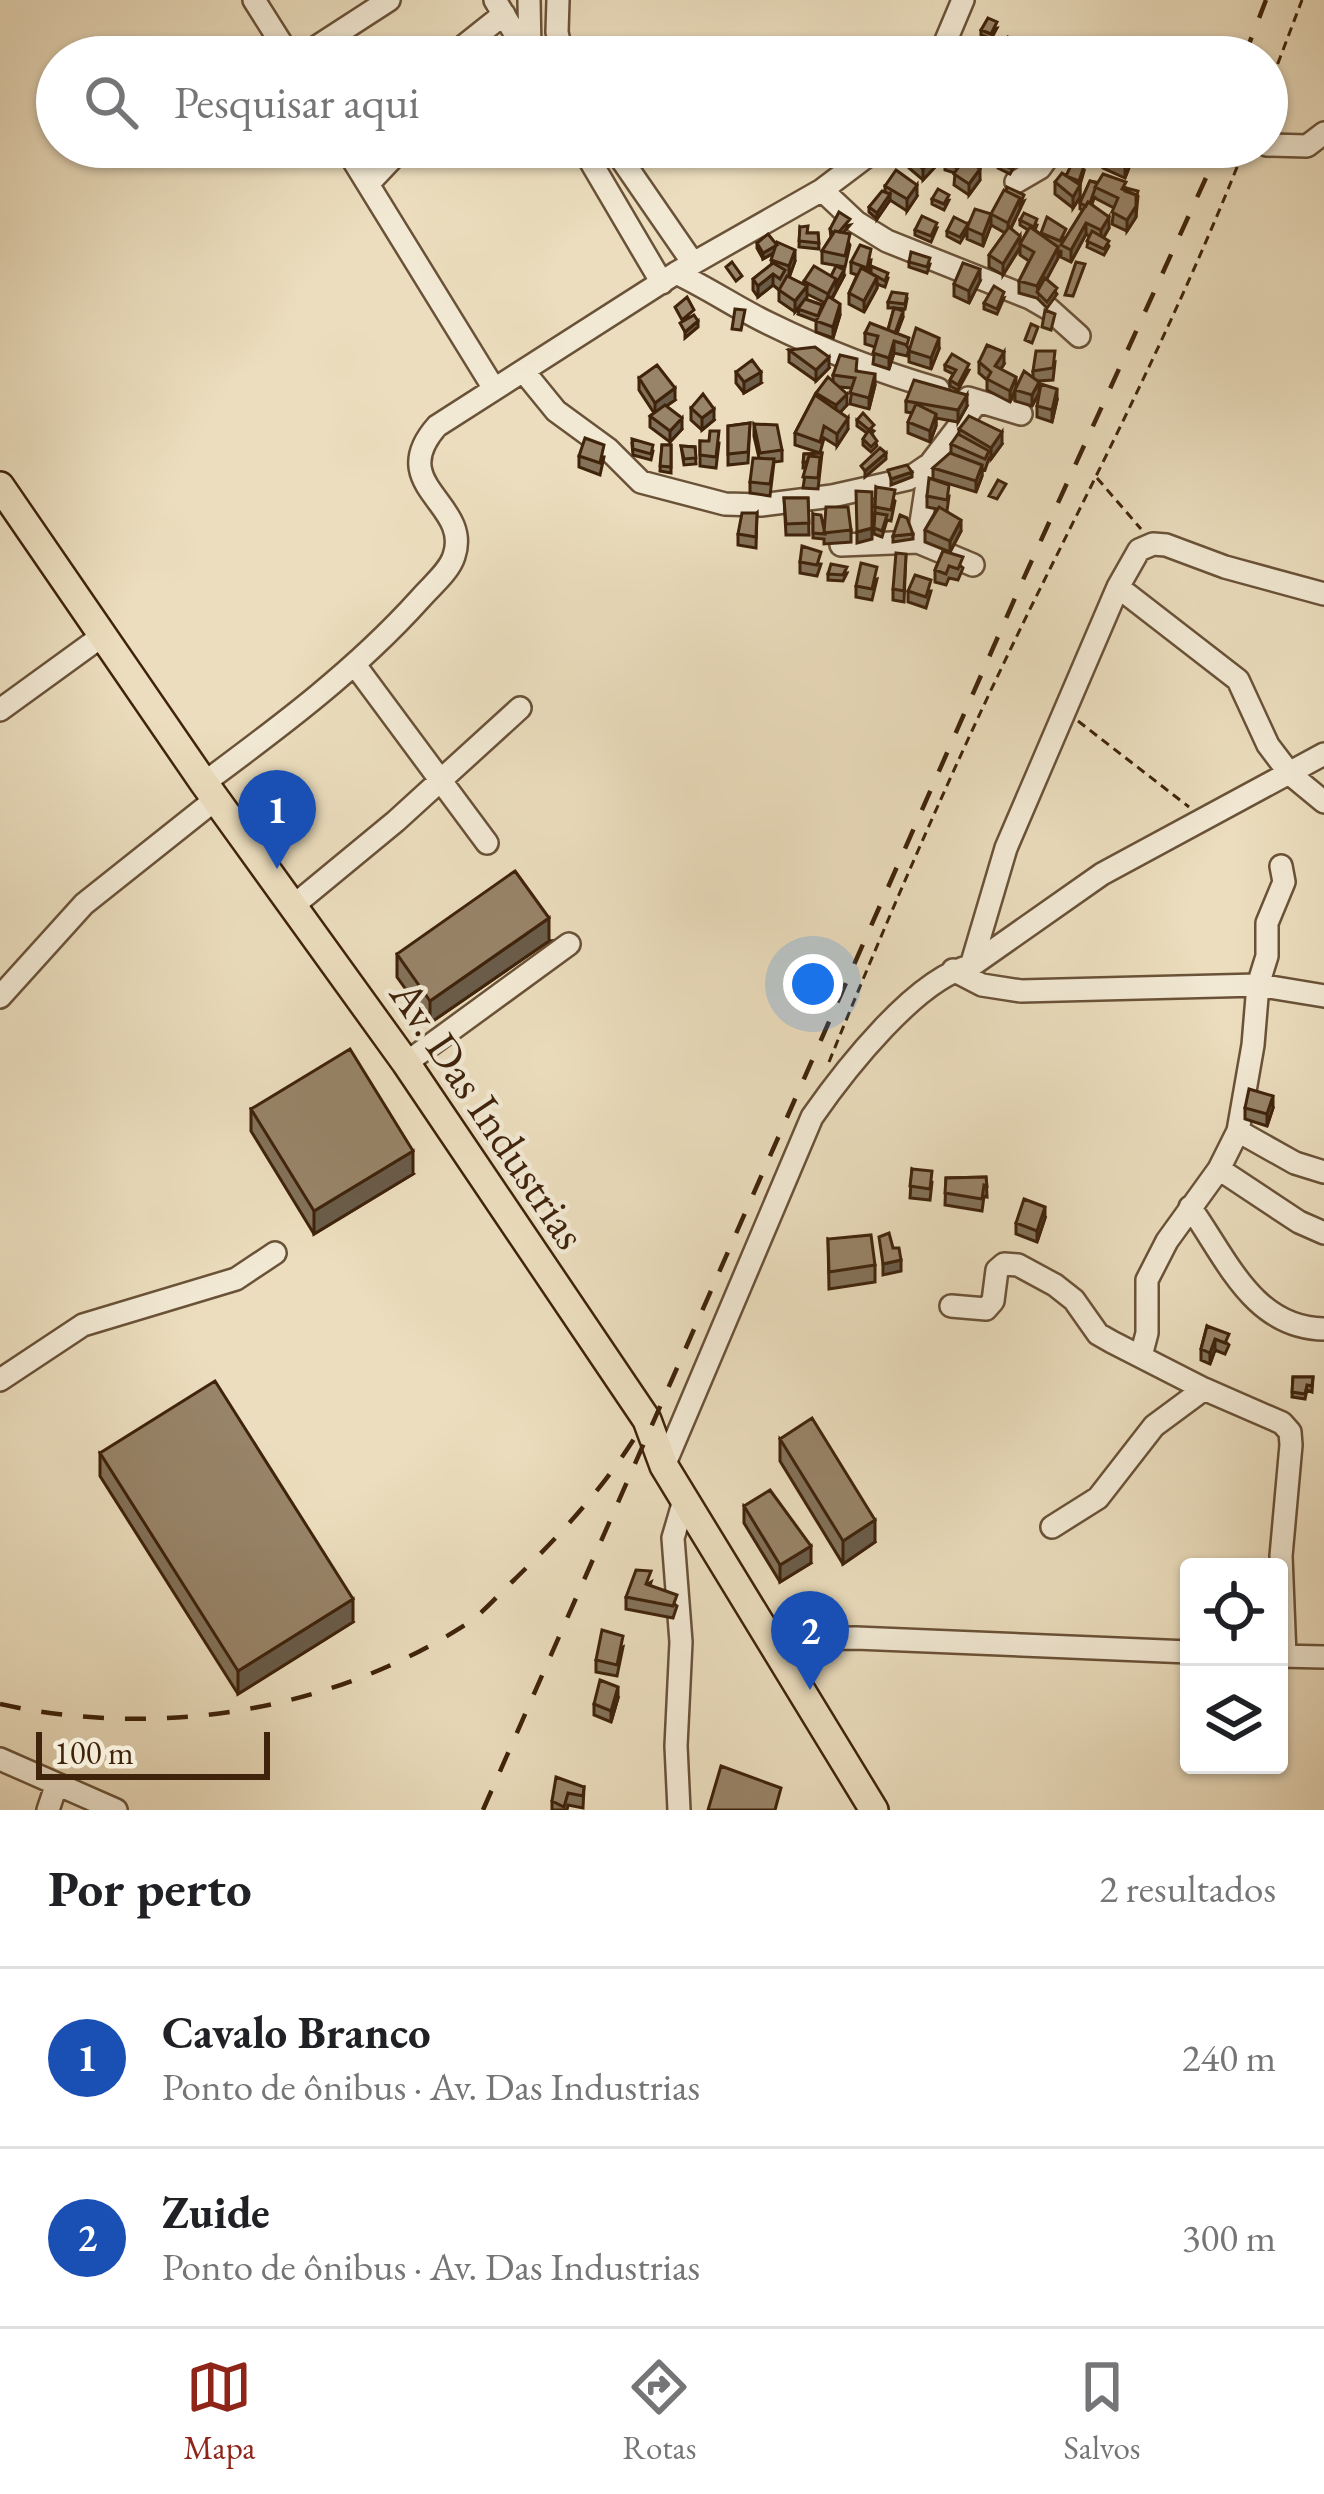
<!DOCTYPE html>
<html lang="pt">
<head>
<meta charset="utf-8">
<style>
  :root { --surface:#fff; --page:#f6f6f6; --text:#202124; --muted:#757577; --line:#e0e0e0; --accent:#8f2418 }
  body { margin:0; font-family:"EB Garamond",serif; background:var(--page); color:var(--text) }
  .controls { position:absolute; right:36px; bottom:36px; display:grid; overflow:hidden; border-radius:12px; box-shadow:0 3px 9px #0004 }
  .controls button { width:108px; height:108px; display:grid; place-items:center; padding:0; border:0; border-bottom:3px solid var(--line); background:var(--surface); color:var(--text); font:60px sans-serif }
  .scale { position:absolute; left:36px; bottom:30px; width:234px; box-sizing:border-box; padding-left:12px; border:6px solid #3f230b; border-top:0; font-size:33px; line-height:42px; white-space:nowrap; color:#3f230b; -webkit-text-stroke:9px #f2e9d4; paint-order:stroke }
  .you { position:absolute; left:813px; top:984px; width:42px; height:42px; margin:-30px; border:9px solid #fff; border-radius:50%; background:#1a73e8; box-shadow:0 0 0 18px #1a73e833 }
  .badge { display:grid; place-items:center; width:78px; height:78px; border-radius:50%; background:var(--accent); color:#fff; font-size:39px; font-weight:700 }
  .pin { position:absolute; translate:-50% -99px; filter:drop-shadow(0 3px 6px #0008) }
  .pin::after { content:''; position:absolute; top:63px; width:42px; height:36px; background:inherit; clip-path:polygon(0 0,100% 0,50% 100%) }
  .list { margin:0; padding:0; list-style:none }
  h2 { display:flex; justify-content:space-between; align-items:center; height:156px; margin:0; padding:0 48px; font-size:51px }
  h2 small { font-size:39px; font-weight:400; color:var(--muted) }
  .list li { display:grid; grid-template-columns:78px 1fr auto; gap:36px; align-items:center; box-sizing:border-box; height:180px; padding:0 48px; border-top:3px solid var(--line) }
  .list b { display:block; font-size:45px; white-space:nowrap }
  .list p { margin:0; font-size:39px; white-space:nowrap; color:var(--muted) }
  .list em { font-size:39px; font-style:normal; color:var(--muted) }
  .icon { flex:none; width:66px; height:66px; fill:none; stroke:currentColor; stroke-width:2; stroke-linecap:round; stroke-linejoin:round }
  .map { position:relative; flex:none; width:1324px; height:1810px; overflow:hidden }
  .search { position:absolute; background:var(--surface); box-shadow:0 3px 9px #0004; left:36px; right:36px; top:36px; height:132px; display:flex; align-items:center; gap:30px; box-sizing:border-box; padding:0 42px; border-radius:66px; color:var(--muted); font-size:45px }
  .sheet { height:516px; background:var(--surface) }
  nav { display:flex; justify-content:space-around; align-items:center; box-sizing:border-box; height:168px; border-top:3px solid var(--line); background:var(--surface); font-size:33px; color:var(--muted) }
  nav a { display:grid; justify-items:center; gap:6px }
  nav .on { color:var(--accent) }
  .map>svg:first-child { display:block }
</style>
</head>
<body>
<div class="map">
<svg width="1324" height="1810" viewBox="0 0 1324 1810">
  <rect width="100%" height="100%" fill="#ebddbd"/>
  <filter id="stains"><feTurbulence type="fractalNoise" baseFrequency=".00167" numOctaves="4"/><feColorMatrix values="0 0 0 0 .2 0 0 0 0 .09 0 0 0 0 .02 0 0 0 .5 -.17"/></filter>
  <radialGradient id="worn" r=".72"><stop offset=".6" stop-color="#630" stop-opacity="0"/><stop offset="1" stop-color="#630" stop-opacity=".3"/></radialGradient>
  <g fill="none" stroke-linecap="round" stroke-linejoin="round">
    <g stroke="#6a5238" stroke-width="26">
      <path id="minor" d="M254 0 290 57
        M495 0 529 57
        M529 0 530 50
        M558 0 557 32 562 57
        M945 44 983 57
        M301 57 389 0
        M450 57 504 14
        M939 57 963 0
        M1267 145 1307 146 1324 133
        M345 147 493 387
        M582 147 662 283
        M613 147 693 263
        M1016 182 1040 168 1055 147
        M368 184 403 147
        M822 190 856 222 887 241 1030 298 1049 309 1079 336
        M676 273C708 288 737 308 768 323 823 350 879 372 938 389
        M525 373 556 411 608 449 641 482 725 504 761 505 832 496 908 479 930 464 978 401
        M968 398 1021 414
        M918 542 930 464
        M841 545 918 542 973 565
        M1118 587 1238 680 1268 745 1290 774 1324 802
        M355 665 487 843
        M0 710 102 636
        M204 783C281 726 356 670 420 599 431 586 449 572 454 556 472 503 384 486 437 426L676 273 822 190 879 147
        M293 906 396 821 520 708
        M971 966 1006 848 1118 587 1139 550 1153 544 1166 545 1225 567 1324 594
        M953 970 982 985 1021 991 1258 985 1324 996
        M0 997 84 904 216 799
        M406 1063 569 944
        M1238 1131 1295 1163 1324 1172
        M1219 1169 1299 1222 1324 1233
        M1190 1207C1227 1259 1253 1328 1324 1329
        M951 1306 986 1309 993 1301 997 1270 1004 1264 1018 1265 1055 1285 1074 1300 1098 1334 1112 1342 1204 1389 1282 1423 1290 1432 1291 1445 1281 1556 1285 1656
        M1141 1356 1147 1333V1280L1167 1241 1219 1169 1238 1131 1253 1045 1258 985 1267 956V923L1284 882 1281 866
        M0 1380 83 1325 236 1279 275 1253
        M664 1466 812 1117C844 1071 917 977 971 966L1102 874 1324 754
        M1052 1527 1098 1498 1154 1426 1204 1389
        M772 1639 856 1638 1189 1652
        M1279 1656 1324 1657
        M0 1759 116 1810
        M48 1810 56 1786
        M679 1810 676 1746 681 1642 673 1538 685 1497"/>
    </g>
    <g stroke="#3f230b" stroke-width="32">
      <path id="major" d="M0 486 204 783 406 1063 647 1420 664 1466 874 1810"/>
    </g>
    <path stroke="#3f230b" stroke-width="3" stroke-dasharray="9 6" stroke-linecap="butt" d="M1267 92 1302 0
      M1097 478 1141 529
      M1078 721 1189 807
      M829 1062C892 907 959 753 1033 603 1108 452 1184 303 1245 147"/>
    <use href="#minor" stroke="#f2e9d4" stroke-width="21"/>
    <use href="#major" stroke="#ebddbd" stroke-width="27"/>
    <path stroke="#3f230b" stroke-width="4.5" stroke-dasharray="21 21" stroke-linecap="butt" d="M1244 57 1266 0
      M0 1704C159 1739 331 1712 468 1623 485 1611 500 1593 515 1579 560 1535 600 1492 634 1439
      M483 1810 1022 582 1220 147"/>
  </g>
  <path fill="#837259" stroke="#3f230b" stroke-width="3" fill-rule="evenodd" d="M997 28 991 39 981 35V30Z
    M970 147H982L974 164 980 180 969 195 954 185 955 173 945 170V164L961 162 966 159V154Z
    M1080 147H1103L1096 162 1080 157Z
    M1107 147H1137L1125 178 1103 168V157Z
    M909 157 936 166 923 180 909 168Z
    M1018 160 1010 174 998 168V162Z
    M1084 171 1080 185V197L1073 208 1055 194V182L1066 176Z
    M1090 181 1126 188 1138 196 1136 217 1127 231 1112 224 1114 208 1095 198V196L1092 204 1109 228 1103 238 1109 246 1104 255 1087 247 1089 236 1086 234 1071 262 1061 257V250L1060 253 1058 252V258L1046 279 1057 294 1047 308 1037 298 1019 293V281L1029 261 1020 255V248L1003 275 989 267V255L1005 233 991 225 983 246 967 239V231L960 243 947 236V231L1024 201 1011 228 1020 244 1028 230 1020 225V220L1037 225 1035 230 1041 235 1066 238 1083 210 1080 209V203Z
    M885 186 917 196 907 211 890 200 877 219 869 212V207L885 192Z
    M932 199 949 200 944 210 932 204Z
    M850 225 843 233 850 245 845 267 822 263V251L831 237 830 229Z
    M800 227 808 233H818L819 249 799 247Z
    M937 228 931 242 915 235V230Z
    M757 243 776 245 795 261 789 277 804 285V281L844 276 832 299 840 315 833 338 816 332V321L798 314 801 305 795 312 779 301V290L773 285 758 297 753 290V279L771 265 774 253 763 259 757 248ZM807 294 825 303 822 305 805 299Z
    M871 260 869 272 888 278 885 287 877 284V288L864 312 849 304V293L857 275 851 273V262Z
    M909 262 930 264 927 273 909 267Z
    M980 281 969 303 954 296V284Z
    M1004 298 997 314 984 309V303Z
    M907 299 905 309 895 308 903 317 897 333 909 349 907 356 894 353 889 369 873 364 875 347 865 344V333L888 330 894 308H888V302Z
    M939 349 931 369 909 362V351Z
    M789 350 829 368 816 381 789 362Z
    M979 362 1004 364 1001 369 1016 388 1010 402 987 390V380L979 373Z
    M1055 362 1053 380 1038 381 1039 393 1032 406 1015 401V390L1033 377V371Z
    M945 365 969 370 958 390 950 386V380L953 374 945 370Z
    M856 370 875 385 869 409 850 404 852 388 839 387 847 405 840 412 848 429 837 446 824 438 820 453 795 445V433L816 393 833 381V375Z
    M736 372 761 383 744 393 736 383Z
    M639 378 675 400 666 406 682 429 670 442 650 427V416L654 413 639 390Z
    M1057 400 1052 422 1037 417V406Z
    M906 401 967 406 958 422 936 418V426L930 442 908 433V422L912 413 906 412Z
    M691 408 714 420 702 430 691 420Z
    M857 420 874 431 872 433 877 446 871 452 863 445V439L867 433 857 426Z
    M750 423 748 463 728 465V426Z
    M754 424 782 450V461L774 462 770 496 750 493V482L759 458 754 436Z
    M959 429 1002 444 991 459 989 458 985 470 982 469V476L976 492 933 479V468L951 453V444L959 435Z
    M700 441 719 443 716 468 700 466Z
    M632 444 653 451 651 460 633 455Z
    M662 445H671V473L660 471Z
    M681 446 695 447 696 464 684 465Z
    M822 453 818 489 803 488 806 468H803L804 454Z
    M579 456 604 457 600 475 579 467Z
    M876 487 895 501 891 521 887 520 882 537 874 534Z
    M927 496H949L947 511 961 531 950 552 925 542V530L937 509 927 507Z
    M784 498H808L809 535H786Z
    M757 513 756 548 738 545V534Z
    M813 514 824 531 851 530V542L824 544V539L813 538Z
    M913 534V539L893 542V536Z
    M943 551 963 568 958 580 949 578 946 585 935 582V570Z
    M906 554 904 602 893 600V589Z
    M800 562 821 564 817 576 800 573Z
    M847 573 843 581 828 580V574Z
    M877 579 872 600 856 597V586Z
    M908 591H931L926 608 908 602Z
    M549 941 430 1023 397 977V954Z
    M1245 1108H1273L1267 1126 1245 1119Z
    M251 1109 413 1174 314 1234 251 1131Z
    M912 1169 932 1182 930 1200 910 1198Z
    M986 1177 987 1197 984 1196 982 1211 945 1205 946 1178Z
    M1045 1218 1037 1242 1016 1234V1223Z
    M828 1239 875 1265V1282L829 1289Z
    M1207 1326 1229 1345 1225 1354 1215 1350 1210 1364 1201 1360V1349Z
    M1293 1377H1313L1312 1392 1307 1390 1305 1399 1292 1397Z
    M780 1439 875 1542 843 1564 780 1461Z
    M100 1453 353 1622 238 1694 100 1476Z
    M744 1506 811 1563 780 1582 744 1523Z
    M651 1582 650 1585 677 1606 673 1618 626 1609V1597Z
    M623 1647 617 1676 596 1672V1660Z
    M618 1698 611 1722 594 1715V1704Z
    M584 1787 583 1808 568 1805 567 1810H552V1801Z"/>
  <path fill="#6a5c49" stroke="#3f230b" stroke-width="3" d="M1133 147H1137L1125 178V167Z
    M936 154V166L923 180V169Z
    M980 169V180L969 195V184Z
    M917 185V196L907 211V199Z
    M1080 185V197L1073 208V197Z
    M890 194V200L877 219V213Z
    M1020 198V209L1008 234V223Z
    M1136 206V217L1127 231V220Z
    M991 214V225L983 246V235Z
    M1109 217V228L1101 242V230Z
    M1086 223V234L1071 262V250Z
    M1020 236V247L1003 275V264Z
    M777 245V251L763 259V253Z
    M1058 247V258L1039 294 1037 286Z
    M795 250V261L789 278V266Z
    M980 269V281L969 303V291Z
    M844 270V276L828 305V294L836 279Z
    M773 274V285L758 297V286Z
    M877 277V288L864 312V301Z
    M807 286V297L795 312V301Z
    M840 304V315L833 338V327Z
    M903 311V317L894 341V353L889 369V358Z
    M698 321V327L685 338V332Z
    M939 338V349L931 369V358Z
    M1004 352V364L995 377V366Z
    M829 357V368L816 381V370Z
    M761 372V383L744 393V382Z
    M875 374V385L869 409V398Z
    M1016 377V388L1010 402V391Z
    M1039 382V393L1032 406V395Z
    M675 388V400L655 414V403Z
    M1057 389V400L1052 422V410Z
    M847 394V405L836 417V405Z
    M967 395V406L958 422V410Z
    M714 409V420L702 430V418Z
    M936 414V426L930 442V431Z
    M682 418V429L670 442V431Z
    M848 418V429L837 446V434Z
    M1002 432V444L991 459V448Z
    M886 453V459L865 477V471Z
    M982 465V476L976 492V481Z
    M912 472V477L891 485V479Z
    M961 520V531L950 552V541Z
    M872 528V539L857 543V532Z
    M549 918V941L430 1023V1001Z
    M1273 1096V1108L1267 1126V1114Z
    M413 1151V1174L314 1234V1211Z
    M1045 1207V1218L1037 1242V1231Z
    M901 1260V1271L883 1275V1264Z
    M1215 1339V1350L1210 1364V1353Z
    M875 1520V1542L843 1564V1541Z
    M811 1546V1563L780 1582V1565Z
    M353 1599V1622L238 1694V1671Z
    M618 1687V1698L611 1722V1711Z"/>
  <path fill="#988468" stroke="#3f230b" stroke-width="3" d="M988 18 997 22 991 34 981 30Z
    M1008 37 1017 41 1010 57 999 53Z
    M920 147H928L936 154 923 169 909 157Z
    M970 147H979L974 159 966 154Z
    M1006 147 1018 154 1010 168 998 162Z
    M1107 147H1133L1125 167 1103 157Z
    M948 156 961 162 958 168 945 164Z
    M964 157 980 169 969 184 954 174Z
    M1073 161 1084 166 1079 181 1066 176Z
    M896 170 917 185 907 199 885 186Z
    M1062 173 1080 185 1073 197 1055 182Z
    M1103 174 1126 182 1122 189 1136 195V206L1127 220 1112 212 1118 198 1095 187Z
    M1090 181 1097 183 1090 203 1088 202 1086 206 1080 203Z
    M1007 187 1024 195 1020 204V198L1006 191Z
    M1126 188 1138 191 1136 199V195L1125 191Z
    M938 189 949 195 944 204 932 199Z
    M1004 190 1020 198 1008 223 991 214 983 235 967 228 975 209 991 214Z
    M882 191 890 194 877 213 869 207Z
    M1088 202 1109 217 1101 230 1086 223 1071 250 1061 245Z
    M839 212 850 219 839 232 835 231 833 234 830 229Z
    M1024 213 1037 219 1034 227 1020 220Z
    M922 216 937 223 931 236 915 230Z
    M954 217 968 224 960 237 947 231Z
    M1047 217 1066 229 1060 241 1041 233Z
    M808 226 807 233H818L819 243 799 241 800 227Z
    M1009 227 1020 236 1003 264 989 255Z
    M1030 227 1058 247 1037 286 1019 281 1034 252 1020 244Z
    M835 231 850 234 845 256 822 251Z
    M1092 231 1109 241 1104 249 1087 241Z
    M768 234 777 245 763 253 757 243Z
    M777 242 795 250 789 266 771 260Z
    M860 245 871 249 867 268 851 262Z
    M911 252 930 258 927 267 909 262Z
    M732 262 742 276 736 281 726 267Z
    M1076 262 1085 264 1073 296 1065 295Z
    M773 263 785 270 780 279 773 274 758 286 753 279Z
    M963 263 980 269 969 291 954 284Z
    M814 266 836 279 828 294 804 281Z
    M836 266 844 270 836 284V279L831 276Z
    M871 266 888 273 885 281 871 273Z
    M861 268 877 277 864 301 849 293Z
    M787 276 807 286 795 301 779 290Z
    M1045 278 1057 288 1047 302 1037 292Z
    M994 286 1004 292 997 309 984 303Z
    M892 292 907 294 905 304 888 302Z
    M828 296 840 304 833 327 816 321Z
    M687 297 694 310 682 320 675 307Z
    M805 299 822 305 818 316 798 309Z
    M894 308 903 311 895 333 888 330Z
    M735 309 745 310 741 330 732 329Z
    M1045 310 1055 314 1051 330 1042 327Z
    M694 315 698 321 685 332 680 323Z
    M870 323 909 338 907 345 894 341 889 358 873 353 878 336 865 333Z
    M1031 324 1038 327 1032 343 1025 340Z
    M916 328 939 338 931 358 909 351Z
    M987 345 1004 352 995 366 1016 377 1010 391 987 379 991 372 979 362Z
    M815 347 829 357 816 370 789 350Z
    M1036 351H1055L1053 368 1033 371Z
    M952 354 969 364 958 385 950 380 956 370 945 365Z
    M840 355 857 359 856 371 875 374 869 398 850 393 855 378 833 375Z
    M752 360 761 372 744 382 736 372Z
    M657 365 675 388 655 403 639 378Z
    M1024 371 1039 382 1032 395 1015 390Z
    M828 377 847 394 836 405 816 393Z
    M914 380 967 395 958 410 906 401Z
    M1041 384 1057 389 1052 410 1037 406Z
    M703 394 714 409 702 418 691 408Z
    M815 395 848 418 837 434 824 426 820 442 795 433Z
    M916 404 936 414 930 431 908 422Z
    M665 405 682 418 670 431 650 416Z
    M863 413 874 425 869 430 857 420Z
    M969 416 1002 432 991 448 959 429Z
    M750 423 748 452 728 454V426Z
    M754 424 777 425 782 450 760 453Z
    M869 430 877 441 871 447 863 439Z
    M710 431H719L716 457 700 455V441H709Z
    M958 434 989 451 985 459 951 444Z
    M585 438 604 445 600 463 579 456Z
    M632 439 653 445 651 454 633 449Z
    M662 445H671V467L660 466Z
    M681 446 695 447 696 458 684 459Z
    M880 448 886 453 865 471 861 466Z
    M822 453 820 463V457L809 456 807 462H803L804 454Z
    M950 453 982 465 976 481 933 468Z
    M809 456 820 457 818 478 803 477Z
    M753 458 774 459 770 484 750 482Z
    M907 465 912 472 891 479 888 470Z
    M929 478 949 485 947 500 927 496Z
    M998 480 1006 484 997 499 989 496Z
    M876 487 895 490 891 510 875 507Z
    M856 491 872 492V528L857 532Z
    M784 498H808L809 523 786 524Z
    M826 507H848L851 530 824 533Z
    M939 507 961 520 950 541 925 530Z
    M742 513H757L756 537 738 534Z
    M875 513 887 515 882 531 874 528Z
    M813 514 821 515 825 534 813 533Z
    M900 515 907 518 913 534 893 536Z
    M802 546 821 552 817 565 800 562Z
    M943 551 963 557 958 569 949 566 946 574 935 570Z
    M896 553 906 554 904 591 893 589Z
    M861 563 877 567 872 589 856 586Z
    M831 564 847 567 843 575 828 574Z
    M915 575 931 580 926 597 908 591Z
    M515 871 549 918 430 1001 397 954Z
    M350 1049 413 1151 314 1211 251 1109Z
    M1249 1089 1273 1096 1267 1114 1245 1108Z
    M912 1169 932 1171 930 1189 910 1186Z
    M986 1177 987 1186 984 1185 982 1199 945 1193 946 1178Z
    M1024 1199 1045 1207 1037 1231 1016 1223Z
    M889 1233 893 1248H899L901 1260 883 1264 879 1237Z
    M871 1235 875 1265 829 1272 828 1239Z
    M1207 1326 1229 1334 1225 1343 1215 1339 1210 1353 1201 1349Z
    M1293 1377H1313L1312 1386 1307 1385 1305 1394 1292 1392Z
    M215 1381 353 1599 238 1671 100 1453Z
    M812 1418 875 1520 843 1541 780 1439Z
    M770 1490 811 1546 780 1565 744 1506Z
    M636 1570 651 1571 646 1584 677 1595 673 1606 626 1597Z
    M602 1630 623 1636 617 1665 596 1660Z
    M600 1680 618 1687 611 1711 594 1704Z
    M721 1766 781 1788 775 1810H708Z
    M556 1777 584 1787 583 1796 568 1793 564 1807 552 1801Z"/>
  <g text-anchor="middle" stroke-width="9" stroke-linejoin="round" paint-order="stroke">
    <g font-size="45" fill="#3f230b" stroke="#f2e9d4">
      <text transform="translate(489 1114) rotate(56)" y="16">Av. Das Industrias</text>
    </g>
  </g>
  <rect width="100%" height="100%" filter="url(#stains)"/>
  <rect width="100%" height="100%" fill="url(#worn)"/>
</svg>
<div class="controls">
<button><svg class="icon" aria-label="locate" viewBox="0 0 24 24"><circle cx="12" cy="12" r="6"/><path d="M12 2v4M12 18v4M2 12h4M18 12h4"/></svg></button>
<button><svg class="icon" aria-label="layers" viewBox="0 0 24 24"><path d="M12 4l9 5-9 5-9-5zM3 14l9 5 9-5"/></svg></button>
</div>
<div class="scale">100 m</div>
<div class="you"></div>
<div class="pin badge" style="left:277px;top:869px;background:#1a4fb4">1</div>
<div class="pin badge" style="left:810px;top:1690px;background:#1a4fb4">2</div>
<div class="search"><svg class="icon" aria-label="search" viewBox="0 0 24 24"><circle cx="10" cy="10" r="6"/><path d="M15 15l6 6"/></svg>Pesquisar aqui</div>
</div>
<section class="sheet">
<h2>Por perto<small>2 resultados</small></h2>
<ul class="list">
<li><span class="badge" style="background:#1a4fb4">1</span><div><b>Cavalo Branco</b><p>Ponto de ônibus · Av. Das Industrias</p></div><em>240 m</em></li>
<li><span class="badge" style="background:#1a4fb4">2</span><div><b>Zuide</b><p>Ponto de ônibus · Av. Das Industrias</p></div><em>300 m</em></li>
</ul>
</section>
<nav>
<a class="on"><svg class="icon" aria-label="map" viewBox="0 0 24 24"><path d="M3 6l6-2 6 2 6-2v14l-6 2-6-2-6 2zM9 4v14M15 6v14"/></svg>Mapa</a>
<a><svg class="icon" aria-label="directions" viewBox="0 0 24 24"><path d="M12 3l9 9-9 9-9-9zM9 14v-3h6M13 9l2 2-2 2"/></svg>Rotas</a>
<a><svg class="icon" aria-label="saved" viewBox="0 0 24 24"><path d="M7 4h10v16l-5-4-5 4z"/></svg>Salvos</a>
</nav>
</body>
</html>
